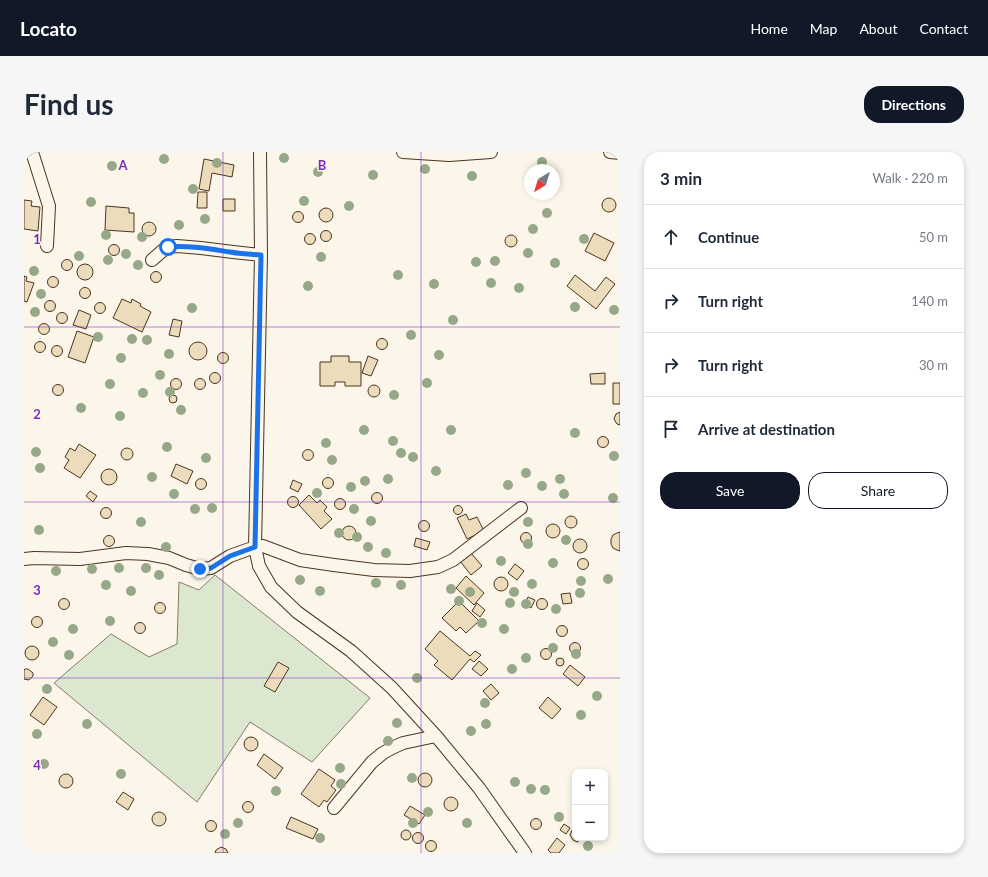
<!DOCTYPE html>
<html lang="en">
<head>
<meta charset="utf-8">
<style>
  :root { --surface:#fff; --page:#f6f6f7; --text:#1f2937; --muted:#747a83; --line:#e0e1e3; --accent:#111827 }
  body { margin:0; font-family:Lato,sans-serif; background:var(--page); color:var(--text) }
  .controls { position:absolute; right:12px; bottom:12px; display:grid; overflow:hidden; border-radius:8px; box-shadow:0 2px 6px #0003 }
  .controls button { width:36px; height:36px; display:grid; place-items:center; padding:0; border:0; border-bottom:1px solid var(--line); background:var(--surface); color:var(--text); font:20px sans-serif }
  .compass { position:absolute; left:500px; top:12px; width:36px; height:36px; border-radius:50%; background:var(--surface); box-shadow:0 2px 6px #0003; rotate:218deg }
  .stop { position:absolute; width:12px; height:12px; margin:-9px; border:3px solid #1a73e8; border-radius:50%; background:#fff }
  .stop.end { background:#1a73e8; border-color:#fff; box-shadow:0 1px 4px #0008 }
  .list { margin:0; padding:0; list-style:none }
  h2 { display:flex; justify-content:space-between; align-items:center; height:52px; margin:0; padding:0 16px; font-size:17px }
  h2 small { font-size:13px; font-weight:400; color:var(--muted) }
  .list li { display:grid; grid-template-columns:26px 1fr auto; gap:12px; align-items:center; box-sizing:border-box; height:64px; padding:0 16px; border-top:1px solid var(--line) }
  .list b { display:block; font-size:15px; white-space:nowrap }
  .list em { font-size:13px; font-style:normal; color:var(--muted) }
  .actions { display:flex; gap:8px; padding:12px 16px }
  .actions a { flex:1; padding:9px 0; border:1px solid var(--accent); border-radius:16px; text-align:center; font-size:14px; color:var(--accent) }
  .actions .main { background:var(--accent); color:#fff }
  .icon { flex:none; width:22px; height:22px; fill:none; stroke:currentColor; stroke-width:2; stroke-linecap:round; stroke-linejoin:round }
  .map { position:relative; flex:none; width:596px; height:701px; overflow:hidden; border-radius:16px }
  header { display:flex; align-items:center; gap:24px; box-sizing:border-box; height:56px; padding:0 20px; background:var(--accent); color:#fff }
  header strong { font-size:19px }
  nav { display:flex; gap:22px; margin-inline-start:auto; font-size:14px }
  .intro { display:flex; align-items:center; justify-content:space-between; box-sizing:border-box; height:96px; padding:0 24px }
  h1 { margin:0; font-size:28px }
  .button { padding:10px 18px; border-radius:16px; background:var(--accent); color:#fff; font-size:14px; font-weight:700 }
  main { display:flex; gap:24px; padding:0 24px }
  aside { flex:1; background:var(--surface); border-radius:16px; box-shadow:0 2px 6px #0003 }
  .map>svg:first-child { display:block }
</style>
</head>
<body>
<header>
<strong>Locato</strong>
<nav><a>Home</a><a>Map</a><a>About</a><a>Contact</a></nav>
</header>
<div class="intro"><h1>Find us</h1><a class="button">Directions</a></div>
<main>
<div class="map">
<svg width="596" height="701" viewBox="0 0 596 701">
  <rect width="100%" height="100%" fill="#fbf6e9"/>
  <path fill="#dce7d0" stroke="#887966" d="M191 423 346 546 288 610 226 570 173 650 30 531 87 482 125 505 153 492 155 430 175 438Z"/>
  <path fill="#ecdcbc" stroke="#4a3520" d="M180 7 210 13 208 25 188 21 185 39 175 37Z
    M174 40H183V56H173Z
    M578 53a7 7 0 1 1 14 0a7 7 0 1 1-14 0Z
    M199 47H211V59H199Z
    M0 48 8 49 7 54 16 55 14 79 0 77Z
    M82 54 105 56V61H110V80L81 78Z
    M295 63a7 7 0 1 1 14 0a7 7 0 1 1-14 0Z
    M268.5 65a5.5 5.5 0 1 1 11 0a5.5 5.5 0 1 1-11 0Z
    M118 77a7 7 0 1 1 14 0a7 7 0 1 1-14 0Z
    M296.5 84a5.5 5.5 0 1 1 11 0a5.5 5.5 0 1 1-11 0Z
    M570 81 590 91 581 109 561 99Z
    M280.5 87a5.5 5.5 0 1 1 11 0a5.5 5.5 0 1 1-11 0Z
    M481 89a6 6 0 1 1 12 0a6 6 0 1 1-12 0Z
    M84.5 98a5.5 5.5 0 1 1 11 0a5.5 5.5 0 1 1-11 0Z
    M37.5 113a5.5 5.5 0 1 1 11 0a5.5 5.5 0 1 1-11 0Z
    M53 120a8 8 0 1 1 16 0a8 8 0 1 1-16 0Z
    M126.5 125a5.5 5.5 0 1 1 11 0a5.5 5.5 0 1 1-11 0Z
    M551 123 571 139 582 125 591 132 572 157 543 134Z
    M0 124 3 125 2 129 10 131 3 150 0 149Z
    M23.5 130a5.5 5.5 0 1 1 11 0a5.5 5.5 0 1 1-11 0Z
    M55.5 141a5.5 5.5 0 1 1 11 0a5.5 5.5 0 1 1-11 0Z
    M98 147 107 151 108 147 117 152 116 154 127 160 118 180 89 166Z
    M20.5 154a5.5 5.5 0 1 1 11 0a5.5 5.5 0 1 1-11 0Z
    M70.5 156a5.5 5.5 0 1 1 11 0a5.5 5.5 0 1 1-11 0Z
    M55 158 67 163 62 177 49 173Z
    M32.5 166a5.5 5.5 0 1 1 11 0a5.5 5.5 0 1 1-11 0Z
    M149 167 158 169 155 185 145 183Z
    M14.5 177a5.5 5.5 0 1 1 11 0a5.5 5.5 0 1 1-11 0Z
    M53 179 70 185 61 211 44 205Z
    M352.5 192a5.5 5.5 0 1 1 11 0a5.5 5.5 0 1 1-11 0Z
    M10.5 195a5.5 5.5 0 1 1 11 0a5.5 5.5 0 1 1-11 0Z
    M165 199a9 9 0 1 1 18 0a9 9 0 1 1-18 0Z
    M27.5 199a5.5 5.5 0 1 1 11 0a5.5 5.5 0 1 1-11 0Z
    M193.5 206a5.5 5.5 0 1 1 11 0a5.5 5.5 0 1 1-11 0Z
    M307 204H325V210H337V234H321V230H311V234H296V210H307Z
    M344 204 354 208 347 224 338 221Z
    M185.5 226a5.5 5.5 0 1 1 11 0a5.5 5.5 0 1 1-11 0Z
    M581 221V232H567L566 222Z
    M146.5 232a5.5 5.5 0 1 1 11 0a5.5 5.5 0 1 1-11 0Z
    M170.5 232a5.5 5.5 0 1 1 11 0a5.5 5.5 0 1 1-11 0Z
    M589 231H596V252H589Z
    M28.5 238a5.5 5.5 0 1 1 11 0a5.5 5.5 0 1 1-11 0Z
    M344 239a6 6 0 1 1 12 0a6 6 0 1 1-12 0Z
    M145 247a4 4 0 1 1 8 0a4 4 0 1 1-8 0Z
    M596 260V273L593 272 590 267 592 262Z
    M573.5 290a5.5 5.5 0 1 1 11 0a5.5 5.5 0 1 1-11 0Z
    M55 292 72 303 56 326 40 316 45 308 41 305 46 296 51 299Z
    M97 302a6 6 0 1 1 12 0a6 6 0 1 1-12 0Z
    M278.5 303a5.5 5.5 0 1 1 11 0a5.5 5.5 0 1 1-11 0Z
    M152 312 169 319 163 332 147 324Z
    M77 325a8 8 0 1 1 16 0a8 8 0 1 1-16 0Z
    M298.5 331a5.5 5.5 0 1 1 11 0a5.5 5.5 0 1 1-11 0Z
    M171.5 332a5.5 5.5 0 1 1 11 0a5.5 5.5 0 1 1-11 0Z
    M269 328 278 332 274 340 266 336Z
    M66 339 73 344 69 350 62 344Z
    M347.5 346a5.5 5.5 0 1 1 11 0a5.5 5.5 0 1 1-11 0Z
    M285 343 293 351 296 348 303 355 300 359 308 367 297 377 275 353Z
    M263.5 350a5.5 5.5 0 1 1 11 0a5.5 5.5 0 1 1-11 0Z
    M310.5 352a5.5 5.5 0 1 1 11 0a5.5 5.5 0 1 1-11 0Z
    M429.5 358a4.5 4.5 0 1 1 9 0a4.5 4.5 0 1 1-9 0Z
    M76.5 361a5.5 5.5 0 1 1 11 0a5.5 5.5 0 1 1-11 0Z
    M442 362 445 368 453 365 460 379 443 387 433 366Z
    M541 370a6 6 0 1 1 12 0a6 6 0 1 1-12 0Z
    M394.5 374a5.5 5.5 0 1 1 11 0a5.5 5.5 0 1 1-11 0Z
    M522 379a7 7 0 1 1 14 0a7 7 0 1 1-14 0Z
    M318 381a7 7 0 1 1 14 0a7 7 0 1 1-14 0Z
    M596 380V399L593 398 589 396 587 392V387L589 383 593 381Z
    M496.5 386a5.5 5.5 0 1 1 11 0a5.5 5.5 0 1 1-11 0Z
    M79.5 389a5.5 5.5 0 1 1 11 0a5.5 5.5 0 1 1-11 0Z
    M392 386 406 390 403 398 390 394Z
    M549 394a7 7 0 1 1 14 0a7 7 0 1 1-14 0Z
    M447 401 458 414 447 423 436 409Z
    M553.5 412a5.5 5.5 0 1 1 11 0a5.5 5.5 0 1 1-11 0Z
    M491 412 500 419 493 428 484 421Z
    M442 424 460 441 450 453 432 436Z
    M470 432a7 7 0 1 1 14 0a7 7 0 1 1-14 0Z
    M546 441 548 451 539 452 537 442Z
    M504 445 511 448 507 456 501 452Z
    M512.5 452a5.5 5.5 0 1 1 11 0a5.5 5.5 0 1 1-11 0Z
    M34.5 452a5.5 5.5 0 1 1 11 0a5.5 5.5 0 1 1-11 0Z
    M435 449 455 469 442 481 436 475 432 479 418 466Z
    M130.5 456a5.5 5.5 0 1 1 11 0a5.5 5.5 0 1 1-11 0Z
    M453 451 461 458 456 465 448 459Z
    M7.5 470a5.5 5.5 0 1 1 11 0a5.5 5.5 0 1 1-11 0Z
    M110.5 476a5.5 5.5 0 1 1 11 0a5.5 5.5 0 1 1-11 0Z
    M532.5 479a5.5 5.5 0 1 1 11 0a5.5 5.5 0 1 1-11 0Z
    M416 479 446 504 451 499 457 503 450 510 446 507 428 528 410 513 414 509 401 497Z
    M545.5 496a5.5 5.5 0 1 1 11 0a5.5 5.5 0 1 1-11 0Z
    M1 501a7 7 0 1 1 14 0a7 7 0 1 1-14 0Z
    M516.5 502a5.5 5.5 0 1 1 11 0a5.5 5.5 0 1 1-11 0Z
    M532 510a4 4 0 1 1 8 0a4 4 0 1 1-8 0Z
    M455 509 464 517 457 524 448 517Z
    M254 510 265 516 251 540 240 534Z
    M546 513 561 525 554 534 539 522Z
    M1 517H4L9 521V524L5 528 0 527V518Z
    M467 532 475 541 467 548 459 539Z
    M19 545 33 555 20 573 6 563Z
    M524 545 537 557 528 567 515 556Z
    M220 592a7 7 0 1 1 14 0a7 7 0 1 1-14 0Z
    M240 602 259 616 251 627 233 613Z
    M295 617 311 628 307 634 312 638 303 650 300 648 295 655 277 642Z
    M394 628a7 7 0 1 1 14 0a7 7 0 1 1-14 0Z
    M35 629a7 7 0 1 1 14 0a7 7 0 1 1-14 0Z
    M99 640 110 647 104 658 92 650Z
    M420 652a7 7 0 1 1 14 0a7 7 0 1 1-14 0Z
    M218.5 655a5.5 5.5 0 1 1 11 0a5.5 5.5 0 1 1-11 0Z
    M386 654 401 663 395 672 380 663Z
    M128 667a7 7 0 1 1 14 0a7 7 0 1 1-14 0Z
    M267 665 294 677 289 687 262 676Z
    M506.5 672a5.5 5.5 0 1 1 11 0a5.5 5.5 0 1 1-11 0Z
    M181.5 674a5.5 5.5 0 1 1 11 0a5.5 5.5 0 1 1-11 0Z
    M540 672 546 676 542 682 536 678Z
    M551 677V686H559L558 687 553 690 549 688 546 683 548 678Z
    M377 683a5 5 0 1 1 10 0a5 5 0 1 1-10 0Z
    M388.5 686a5.5 5.5 0 1 1 11 0a5.5 5.5 0 1 1-11 0Z
    M533 686 541 693 535 701H527L524 698Z
    M401.5 694a5.5 5.5 0 1 1 11 0a5.5 5.5 0 1 1-11 0Z
    M197 695 202 697 204 701H191L192 698Z"/>
  <g fill="none" stroke-linecap="round" stroke-linejoin="round">
    <g stroke="#4a3520" stroke-width="14">
      <path id="street" d="M8 0 25 54 23 94
        M236 0 237 103 231 395 235 414 247 435 273 460 327 499 368 536 412 584 455 636 501 701
        M379 0 425 3 467 0
        M586 0 596 1
        M128 108 137 100 144 95 153 94 177 96 209 100 237 103
        M0 407 10 406 56 407 102 401 124 402 145 406 162 413 176 417 187 416 206 404 231 395 239 394 276 408 310 413 350 418 386 419 414 415 429 408 497 356
        M310 656 348 610 359 601 368 596 379 591 412 584"/>
    </g>
    <use href="#street" stroke="#fbf6e9" stroke-width="12"/>
  </g>
  <g fill="#96a887">
    <circle cx="260" cy="6" r="5"/>
    <circle cx="140" cy="7" r="5"/>
    <circle cx="518" cy="10" r="5"/>
    <circle cx="193" cy="11" r="5"/>
    <circle cx="88" cy="14" r="5"/>
    <circle cx="401" cy="17" r="5"/>
    <circle cx="294" cy="20" r="5"/>
    <circle cx="349" cy="23" r="5"/>
    <circle cx="448" cy="24" r="5"/>
    <circle cx="169" cy="37" r="5"/>
    <circle cx="280" cy="49" r="5"/>
    <circle cx="67" cy="50" r="5"/>
    <circle cx="325" cy="54" r="5"/>
    <circle cx="523" cy="61" r="5"/>
    <circle cx="181" cy="67" r="5"/>
    <circle cx="155" cy="73" r="5"/>
    <circle cx="509" cy="77" r="5"/>
    <circle cx="82" cy="83" r="5"/>
    <circle cx="118" cy="85" r="5"/>
    <circle cx="560" cy="87" r="5"/>
    <circle cx="504" cy="101" r="5"/>
    <circle cx="102" cy="102" r="5"/>
    <circle cx="55" cy="104" r="5"/>
    <circle cx="297" cy="105" r="5"/>
    <circle cx="84" cy="108" r="5"/>
    <circle cx="471" cy="109" r="5"/>
    <circle cx="452" cy="110" r="5"/>
    <circle cx="531" cy="111" r="5"/>
    <circle cx="114" cy="113" r="5"/>
    <circle cx="10" cy="119" r="5"/>
    <circle cx="374" cy="123" r="5"/>
    <circle cx="467" cy="131" r="5"/>
    <circle cx="410" cy="132" r="5"/>
    <circle cx="284" cy="134" r="5"/>
    <circle cx="495" cy="136" r="5"/>
    <circle cx="17" cy="142" r="5"/>
    <circle cx="551" cy="155" r="5"/>
    <circle cx="168" cy="156" r="5"/>
    <circle cx="590" cy="158" r="5"/>
    <circle cx="11" cy="160" r="5"/>
    <circle cx="429" cy="168" r="5"/>
    <circle cx="387" cy="183" r="5"/>
    <circle cx="74" cy="185" r="5"/>
    <circle cx="108" cy="187" r="5"/>
    <circle cx="123" cy="188" r="5"/>
    <circle cx="145" cy="202" r="5"/>
    <circle cx="415" cy="203" r="5"/>
    <circle cx="97" cy="206" r="5"/>
    <circle cx="136" cy="223" r="5"/>
    <circle cx="403" cy="231" r="5"/>
    <circle cx="86" cy="232" r="5"/>
    <circle cx="146" cy="240" r="5"/>
    <circle cx="119" cy="241" r="5"/>
    <circle cx="370" cy="243" r="5"/>
    <circle cx="57" cy="256" r="5"/>
    <circle cx="157" cy="258" r="5"/>
    <circle cx="96" cy="264" r="5"/>
    <circle cx="340" cy="278" r="5"/>
    <circle cx="427" cy="278" r="5"/>
    <circle cx="551" cy="281" r="5"/>
    <circle cx="369" cy="289" r="5"/>
    <circle cx="302" cy="291" r="5"/>
    <circle cx="143" cy="295" r="5"/>
    <circle cx="12" cy="300" r="5"/>
    <circle cx="377" cy="301" r="5"/>
    <circle cx="590" cy="304" r="5"/>
    <circle cx="389" cy="305" r="5"/>
    <circle cx="182" cy="306" r="5"/>
    <circle cx="308" cy="308" r="5"/>
    <circle cx="16" cy="316" r="5"/>
    <circle cx="412" cy="319" r="5"/>
    <circle cx="502" cy="321" r="5"/>
    <circle cx="128" cy="325" r="5"/>
    <circle cx="364" cy="327" r="5"/>
    <circle cx="536" cy="327" r="5"/>
    <circle cx="341" cy="329" r="5"/>
    <circle cx="484" cy="333" r="5"/>
    <circle cx="518" cy="334" r="5"/>
    <circle cx="327" cy="335" r="5"/>
    <circle cx="293" cy="341" r="5"/>
    <circle cx="150" cy="342" r="5"/>
    <circle cx="540" cy="342" r="5"/>
    <circle cx="589" cy="346" r="5"/>
    <circle cx="188" cy="356" r="5"/>
    <circle cx="171" cy="357" r="5"/>
    <circle cx="330" cy="357" r="5"/>
    <circle cx="347" cy="369" r="5"/>
    <circle cx="117" cy="370" r="5"/>
    <circle cx="504" cy="370" r="5"/>
    <circle cx="15" cy="378" r="5"/>
    <circle cx="315" cy="381" r="5"/>
    <circle cx="333" cy="385" r="5"/>
    <circle cx="542" cy="388" r="5"/>
    <circle cx="504" cy="392" r="5"/>
    <circle cx="142" cy="395" r="5"/>
    <circle cx="344" cy="395" r="5"/>
    <circle cx="362" cy="401" r="5"/>
    <circle cx="477" cy="409" r="5"/>
    <circle cx="529" cy="411" r="5"/>
    <circle cx="95" cy="416" r="5"/>
    <circle cx="122" cy="416" r="5"/>
    <circle cx="68" cy="417" r="5"/>
    <circle cx="32" cy="419" r="5"/>
    <circle cx="135" cy="423" r="5"/>
    <circle cx="584" cy="427" r="5"/>
    <circle cx="276" cy="428" r="5"/>
    <circle cx="557" cy="429" r="5"/>
    <circle cx="352" cy="431" r="5"/>
    <circle cx="508" cy="432" r="5"/>
    <circle cx="82" cy="433" r="5"/>
    <circle cx="377" cy="433" r="5"/>
    <circle cx="427" cy="437" r="5"/>
    <circle cx="107" cy="439" r="5"/>
    <circle cx="296" cy="439" r="5"/>
    <circle cx="446" cy="440" r="5"/>
    <circle cx="490" cy="440" r="5"/>
    <circle cx="556" cy="441" r="5"/>
    <circle cx="435" cy="449" r="5"/>
    <circle cx="486" cy="451" r="5"/>
    <circle cx="502" cy="452" r="5"/>
    <circle cx="532" cy="457" r="5"/>
    <circle cx="86" cy="469" r="5"/>
    <circle cx="458" cy="471" r="5"/>
    <circle cx="49" cy="477" r="5"/>
    <circle cx="480" cy="477" r="5"/>
    <circle cx="29" cy="490" r="5"/>
    <circle cx="529" cy="496" r="5"/>
    <circle cx="552" cy="502" r="5"/>
    <circle cx="45" cy="503" r="5"/>
    <circle cx="502" cy="506" r="5"/>
    <circle cx="488" cy="517" r="5"/>
    <circle cx="393" cy="526" r="5"/>
    <circle cx="23" cy="537" r="5"/>
    <circle cx="573" cy="544" r="5"/>
    <circle cx="461" cy="551" r="5"/>
    <circle cx="557" cy="563" r="5"/>
    <circle cx="373" cy="571" r="5"/>
    <circle cx="63" cy="572" r="5"/>
    <circle cx="462" cy="572" r="5"/>
    <circle cx="447" cy="579" r="5"/>
    <circle cx="13" cy="582" r="5"/>
    <circle cx="364" cy="589" r="5"/>
    <circle cx="20" cy="612" r="5"/>
    <circle cx="316" cy="616" r="5"/>
    <circle cx="97" cy="622" r="5"/>
    <circle cx="388" cy="626" r="5"/>
    <circle cx="491" cy="630" r="5"/>
    <circle cx="317" cy="632" r="5"/>
    <circle cx="507" cy="637" r="5"/>
    <circle cx="521" cy="638" r="5"/>
    <circle cx="252" cy="639" r="5"/>
    <circle cx="404" cy="660" r="5"/>
    <circle cx="535" cy="665" r="5"/>
    <circle cx="214" cy="671" r="5"/>
    <circle cx="389" cy="671" r="5"/>
    <circle cx="443" cy="671" r="5"/>
    <circle cx="201" cy="682" r="5"/>
    <circle cx="296" cy="686" r="5"/>
    <circle cx="564" cy="694" r="5"/>
  </g>
  <g fill="none" stroke-linecap="round" stroke-linejoin="round">
    <path stroke="#1a73e8" stroke-width="5" d="M144 95C165 93 186 97 206 100 217 102 227 102 237 103L231 395 206 404 187 416 176 417"/>
  </g>
  <path fill="none" stroke="#7b2cbf" stroke-width="1" stroke-opacity="0.55" d="M199 0V701M397 0V701M0 175H596M0 350H596M0 526H596"/>
  <g font-size="13" text-anchor="middle" font-weight="bold" fill="#7b2cbf" stroke="#fbf6e9" stroke-width="3" stroke-linejoin="round" paint-order="stroke">
    <text x="99" y="18">A</text>
    <text x="298" y="18">B</text>
    <text x="13" y="92">1</text>
    <text x="13" y="267">2</text>
    <text x="13" y="443">3</text>
    <text x="13" y="618">4</text>
  </g>
</svg>
<div class="controls">
<button>+</button>
<button>−</button>
</div>
<svg class="compass" viewBox="-18 -18 36 36"><path d="M0-13l5 13h-10z" fill="#e53935"/><path d="M0 13l5-13h-10z" fill="#747a83"/></svg>
<div class="stop" style="left:144px;top:95px"></div>
<div class="stop end" style="left:176px;top:417px"></div>
</div>
<aside>
<h2>3 min<small>Walk · 220 m</small></h2>
<ul class="list">
<li><svg class="icon" aria-label="ahead" viewBox="0 0 24 24"><path d="M12 20V5M6 11l6-6 6 6"/></svg><div><b>Continue</b></div><em>50 m</em></li>
<li><svg class="icon" aria-label="right" viewBox="0 0 24 24"><path d="M7 20v-9h11M14 6l5 5-5 5"/></svg><div><b>Turn right</b></div><em>140 m</em></li>
<li><svg class="icon" aria-label="right" viewBox="0 0 24 24"><path d="M7 20v-9h11M14 6l5 5-5 5"/></svg><div><b>Turn right</b></div><em>30 m</em></li>
<li><svg class="icon" aria-label="arrive" viewBox="0 0 24 24"><path d="M6 21V4h12l-3 4 3 4H6"/></svg><div><b>Arrive at destination</b></div></li>
</ul>
<div class="actions"><a class="main">Save</a><a>Share</a></div>
</aside>
</main>
</body>
</html>
